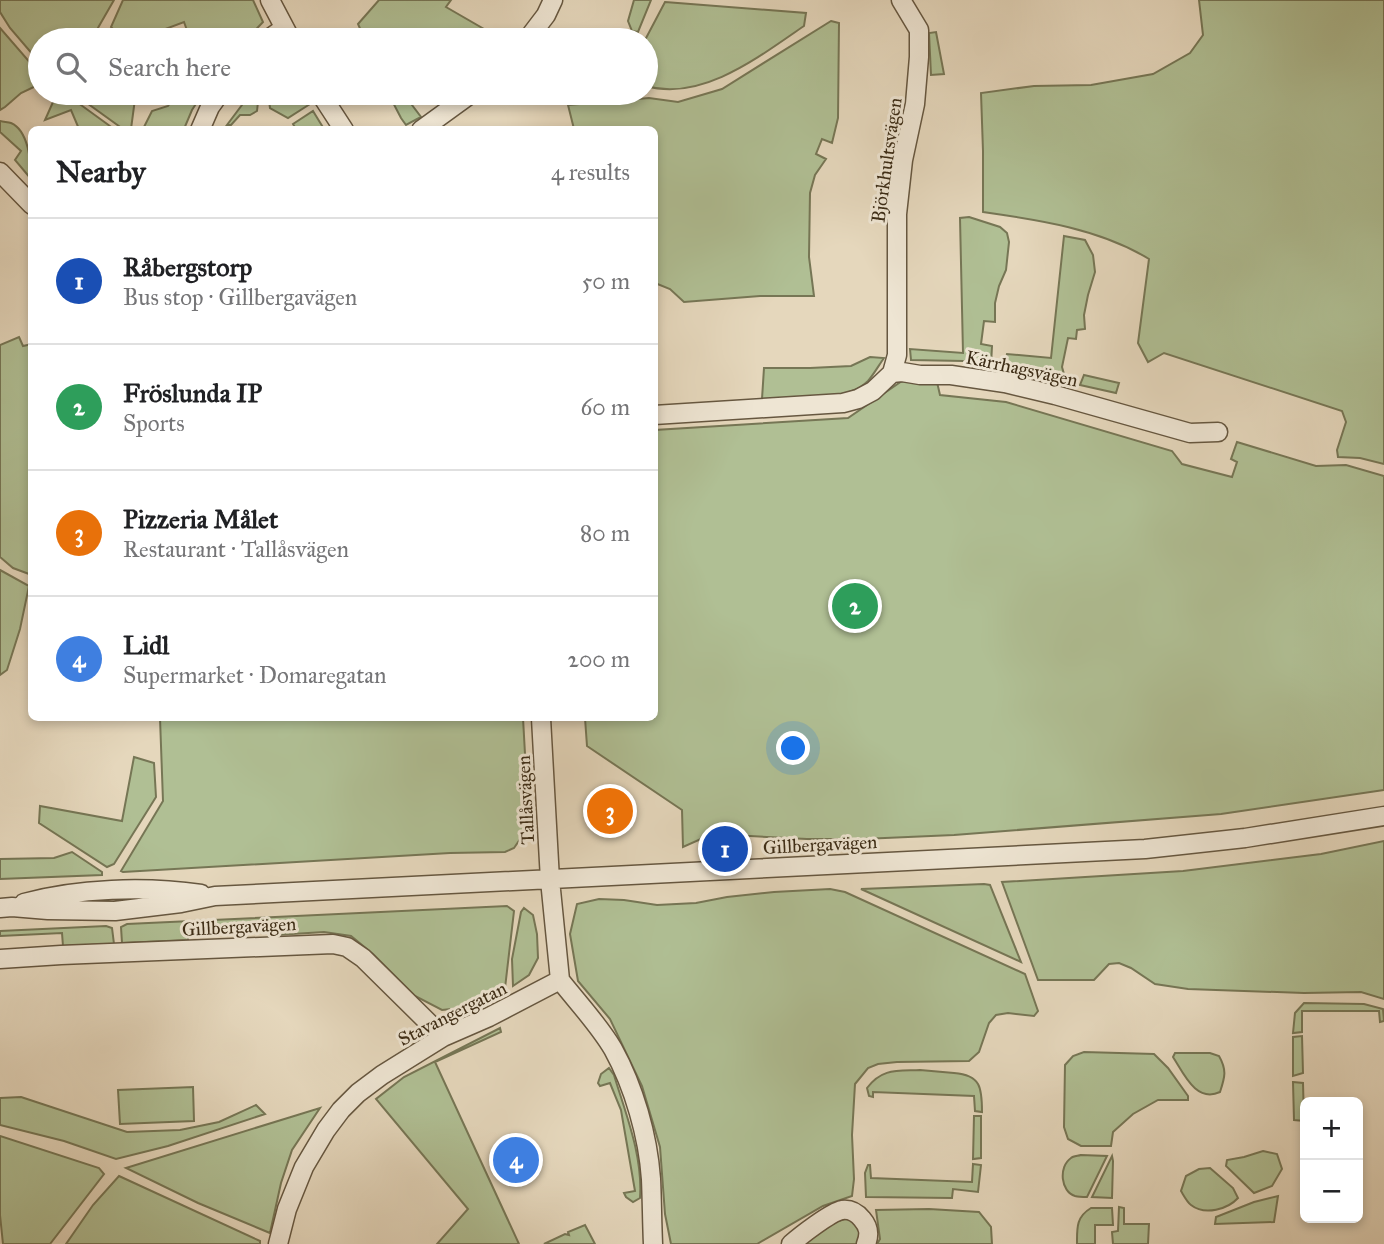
<!DOCTYPE html>
<html lang="en">
<head>
<meta charset="utf-8">
<style>
  :root { --surface:#fff; --page:#f2f2f2; --text:#202124; --muted:#757577; --line:#e0e0e0; --accent:#db2777 }
  body { margin:0; font-family:"IM FELL Great Primer",serif; background:var(--page); color:var(--text) }
  .controls { position:absolute; right:21px; bottom:21px; display:grid; overflow:hidden; border-radius:10px; box-shadow:0 4px 10px #0003 }
  .controls button { width:63px; height:63px; display:grid; place-items:center; padding:0; border:0; border-bottom:2px solid var(--line); background:var(--surface); color:var(--text); font:35px sans-serif }
  .you { position:absolute; left:794px; top:749px; width:24px; height:24px; margin:-18px; border:5px solid #fff; border-radius:50%; background:#1a73e8; box-shadow:0 0 0 10px #1a73e833 }
  .badge { display:grid; place-items:center; width:46px; height:46px; border-radius:50%; background:var(--accent); color:#fff; font-size:23px; font-weight:700 }
  .pin { position:absolute; translate:-50% -50%; border:4px solid #fff; box-shadow:0 2px 7px #0006 }
  .list { margin:0; padding:0; list-style:none }
  h2 { display:flex; justify-content:space-between; align-items:center; height:91px; margin:0; padding:0 28px; font-size:30px }
  h2 small { font-size:23px; font-weight:400; color:var(--muted) }
  .list li { display:grid; grid-template-columns:46px 1fr auto; gap:21px; align-items:center; box-sizing:border-box; height:126px; padding:0 28px; border-top:2px solid var(--line) }
  .list b { display:block; font-size:26px; white-space:nowrap }
  .list p { margin:0; font-size:23px; white-space:nowrap; color:var(--muted) }
  .list em { font-size:23px; font-style:normal; color:var(--muted) }
  .icon { flex:none; width:38px; height:38px; fill:none; stroke:currentColor; stroke-width:2; stroke-linecap:round; stroke-linejoin:round }
  .map { position:relative; flex:none; width:1384px; height:1244px; overflow:hidden }
  .search { position:absolute; background:var(--surface); box-shadow:0 4px 10px #0003; left:28px; top:28px; width:630px; height:77px; display:flex; align-items:center; gap:18px; box-sizing:border-box; padding:0 24px; border-radius:38px; color:var(--muted); font-size:26px }
  .panel { position:absolute; background:var(--surface); box-shadow:0 4px 10px #0003; left:28px; top:126px; width:630px; height:595px; border-radius:10px }
  .map>svg:first-child { display:block }
</style>
</head>
<body>
<div class="map">
<svg width="1384" height="1244" viewBox="0 0 1384 1244">
  <rect width="100%" height="100%" fill="#e5d7bc"/>
  <filter id="stains"><feTurbulence type="fractalNoise" baseFrequency=".00286" numOctaves="4"/><feColorMatrix values="0 0 0 0 .2 0 0 0 0 .09 0 0 0 0 .02 0 0 0 .5 -.17"/></filter>
  <radialGradient id="worn" r=".72"><stop offset=".6" stop-color="#630" stop-opacity="0"/><stop offset="1" stop-color="#630" stop-opacity=".3"/></radialGradient>
  <path fill="#b0bf94" stroke="#767655" stroke-width="2" d="M0 0H114L91 40H40V63L10 28 0 12Z
    M123 0H253L263 22 246 40H208L202 31 189 36 184 22 136 40H123L111 27Z
    M379 0H451L446 7 503 40H457L451 36 439 40H365L358 24Z
    M634 0H651L638 32 632 31 628 21Z
    M1199 0H1384V464L1360 458 1338 457 1337 450 1346 422 1342 411 1164 353 1148 362 1138 343 1149 259C1100 229 1039 220 983 212V151L981 93 1034 86 1091 85 1153 74 1190 53 1203 35Z
    M665 2 806 13 804 26C760 56 702 102 646 86L645 40Z
    M831 21 839 23 838 118 832 143 822 139 816 154 826 159 815 175 810 193 809 257 814 296H760L684 302 670 289 655 283 654 130 574 129 568 105 649 98 678 102 722 89Z
    M0 28 40 74V84L21 93 5 107 0 110Z
    M936 32 944 74 931 75 929 33Z
    M57 93H61L81 105 114 129H79L71 110 45 120Z
    M73 93H133L135 99 131 129H123Z
    M177 93H203L192 110 184 129H143L152 111 168 106Z
    M251 93H259L257 111 250 115H240L231 125H227Z
    M268 93H303L310 104 288 118 270 108Z
    M388 93H428L412 105 421 117 406 125 401 118Z
    M313 111 324 129H296L293 124Z
    M0 121C4 122 8 122 11 123 28 130 32 163 31 179L15 160 21 151 0 132Z
    M969 217 1000 227 1007 233 1009 242 1006 270 999 286 995 303V322L984 321 981 344 992 346 991 365 964 361 911 360 910 349 963 353 960 218Z
    M1064 236 1085 240 1093 255 1095 272 1088 295 1084 315 1085 329 1077 330 1076 339 1068 338 1062 367 1066 381 1003 367 1007 354 1051 358Z
    M19 337 23 346 32 344V570L29 574 13 568 0 557V345Z
    M870 357 884 358C879 365 874 374 868 381 846 403 792 398 762 399L764 368H810L851 366Z
    M1084 375 1119 383 1116 393 1080 385Z
    M902 381 937 382 940 395 1006 402 1172 451 1182 464 1232 477 1237 462 1231 459 1237 442 1316 466 1346 465 1384 476V790L1221 814 954 835 862 839H807L712 834 683 847 682 810 587 746 585 718H654L655 430 848 418Z
    M0 570 29 586 20 629 7 670 0 675Z
    M160 718H523L529 826 514 848 505 852 450 853 123 872 121 871 163 801Z
    M134 757 154 763 156 797 114 864 107 867 39 823 40 806 122 821Z
    M1384 841V999L1361 992 1304 993 1188 989 1155 984 1131 968 1119 963 1109 964 1094 980H1038L1002 882 1183 871 1321 854Z
    M72 852 102 872V875L0 879V859L54 858Z
    M984 884 990 885 1021 962 861 889Z
    M830 889 845 892 1025 974 1038 1011 1034 1016 1008 1013 996 1015 989 1023 979 1052 969 1061 897 1062 878 1064 868 1068 855 1084 852 1135 854 1179 852 1196 823 1206 757 1244H671L665 1214 660 1147 642 1086 610 1019 578 981 570 934 577 904 599 899 624 900 657 905 696 903 727 897 774 892Z
    M507 906 514 911 505 988 470 1007 442 1010 415 996 373 954 351 936 324 932 277 935 275 922 188 927V940L122 943 121 927 127 924Z
    M524 908 533 915 537 934 538 958 529 975 513 986 512 959 521 912Z
    M106 926 112 928 114 944 63 946 62 933 0 936V931Z
    M1304 1003 1364 1004 1383 1009 1384 1021 1380 1022 1379 1011H1302V1032L1293 1033 1295 1013Z
    M500 1028 501 1032 435 1062 519 1244H437L468 1209 376 1099 404 1077Z
    M1302 1036 1303 1073 1293 1076V1037Z
    M1084 1052 1154 1054 1168 1068 1188 1096V1100H1158L1133 1114 1113 1132 1111 1146H1081L1068 1139 1064 1127 1065 1065 1073 1056Z
    M1175 1053H1210L1219 1056C1227 1070 1225 1077 1220 1092 1196 1103 1184 1074 1173 1057Z
    M609 1068 614 1075C626 1115 643 1156 640 1198L633 1202 626 1197 624 1193 635 1191 621 1110 610 1083 600 1086 598 1083 601 1074Z
    M920 1070C931 1071 943 1072 954 1073 981 1075 982 1088 982 1112L975 1111 974 1096 873 1092V1097L869 1096 867 1088C882 1068 897 1071 920 1070Z
    M1293 1082 1303 1083 1304 1121 1294 1120Z
    M193 1087 194 1121 120 1124 118 1090Z
    M21 1097 127 1132 180 1130 219 1122 256 1105 265 1114 168 1146 116 1159 64 1141 0 1125V1098Z
    M320 1108 292 1150 281 1183 270 1233 198 1203 126 1168Z
    M974 1116H981V1158L973 1159Z
    M0 1136 99 1168 104 1174 50 1244H3L0 1215Z
    M1263 1151 1277 1154 1282 1169 1272 1186 1254 1193 1226 1166 1227 1160 1244 1157Z
    M1081 1155 1107 1156 1087 1197C1083 1197 1079 1197 1075 1196 1061 1192 1058 1167 1071 1158 1073 1156 1078 1156 1081 1155Z
    M1112 1156 1113 1161 1112 1198 1092 1197Z
    M973 1164 981 1165 978 1192 953 1189 952 1198 866 1197 865 1173 868 1165H870L871 1178 972 1182Z
    M1210 1168 1233 1188 1238 1198C1228 1209 1205 1216 1191 1205 1187 1202 1184 1196 1181 1191L1186 1176 1199 1169Z
    M119 1176 260 1241V1244H66L93 1205Z
    M1278 1196 1274 1222 1215 1224 1216 1217 1254 1202Z
    M1119 1207 1124 1208V1224H1149L1148 1244H1113L1112 1232 1118 1231Z
    M1091 1208H1112L1113 1225H1095V1244H1077C1077 1228 1076 1217 1091 1208Z
    M929 1209 979 1212 991 1227 992 1244H877L880 1239 876 1210Z
    M849 1218 856 1221 861 1231 857 1244H798L838 1221Z
    M585 1225 595 1244H544L565 1234 569 1235 568 1232Z"/>
  <g fill="none" stroke-linecap="round" stroke-linejoin="round">
    <g stroke="#665740" stroke-width="21">
      <path id="minor" d="M270 0 291 40
        M267 40 284 28
        M527 40 546 15 553 0
        M320 93 344 130
        M200 130 210 107 220 93
        M421 130 472 93
        M0 172 32 205
        M892 373 897 355V214L903 160 915 104 919 57V30L901 0
        M654 415 843 403 858 399 873 391 892 373 902 372 920 375H951L1005 383 1055 395 1190 433 1218 432
        M24 903C77 888 146 886 201 894
        M0 908 12 907 48 910 115 911 181 903 215 896 1145 849 1245 838 1384 816
        M0 959 61 955 333 944 347 947 363 958 443 1037
        M560 980C578 1003 599 1025 613 1049 634 1087 648 1136 651 1179 652 1201 652 1222 653 1244
        M278 1244 287 1209 304 1167 326 1130 341 1110 358 1093 382 1075 443 1037 489 1017 560 980 550 880 541 718
        M791 1244C800 1236 831 1212 842 1210 850 1209 857 1213 862 1219 869 1227 870 1234 866 1244"/>
    </g>
    <use href="#minor" stroke="#eee5d3" stroke-width="18"/>
  </g>
  <g text-anchor="middle" stroke-width="6" stroke-linejoin="round" paint-order="stroke">
    <g font-size="19" fill="#3c2c16" stroke="#eee5d3">
      <text transform="translate(886 160) rotate(-82)" y="7">Björkhultsvägen</text>
      <text transform="translate(1022 368) rotate(12)" y="7">Kärrhagsvägen</text>
      <text transform="translate(525 800) rotate(-93)" y="7">Tallåsvägen</text>
      <text transform="translate(820 844) rotate(-3)" y="7">Gillbergavägen</text>
      <text transform="translate(239 926) rotate(-3)" y="7">Gillbergavägen</text>
      <text transform="translate(452 1013) rotate(-27)" y="7">Stavangergatan</text>
    </g>
  </g>
  <rect width="100%" height="100%" filter="url(#stains)"/>
  <rect width="100%" height="100%" fill="url(#worn)"/>
</svg>
<div class="controls">
<button>+</button>
<button>−</button>
</div>
<div class="you"></div>
<div class="pin badge" style="left:725px;top:849px;background:#1a4fb4">1</div>
<div class="pin badge" style="left:855px;top:606px;background:#2e9e5b">2</div>
<div class="pin badge" style="left:610px;top:811px;background:#e8710a">3</div>
<div class="pin badge" style="left:516px;top:1160px;background:#3f7fe0">4</div>
<div class="search"><svg class="icon" aria-label="search" viewBox="0 0 24 24"><circle cx="10" cy="10" r="6"/><path d="M15 15l6 6"/></svg>Search here</div>
<section class="panel">
<h2>Nearby<small>4 results</small></h2>
<ul class="list">
<li><span class="badge" style="background:#1a4fb4">1</span><div><b>Råbergstorp</b><p>Bus stop · Gillbergavägen</p></div><em>50 m</em></li>
<li><span class="badge" style="background:#2e9e5b">2</span><div><b>Fröslunda IP</b><p>Sports</p></div><em>60 m</em></li>
<li><span class="badge" style="background:#e8710a">3</span><div><b>Pizzeria Målet</b><p>Restaurant · Tallåsvägen</p></div><em>80 m</em></li>
<li><span class="badge" style="background:#3f7fe0">4</span><div><b>Lidl</b><p>Supermarket · Domaregatan</p></div><em>200 m</em></li>
</ul>
</section>
</div>
</body>
</html>
